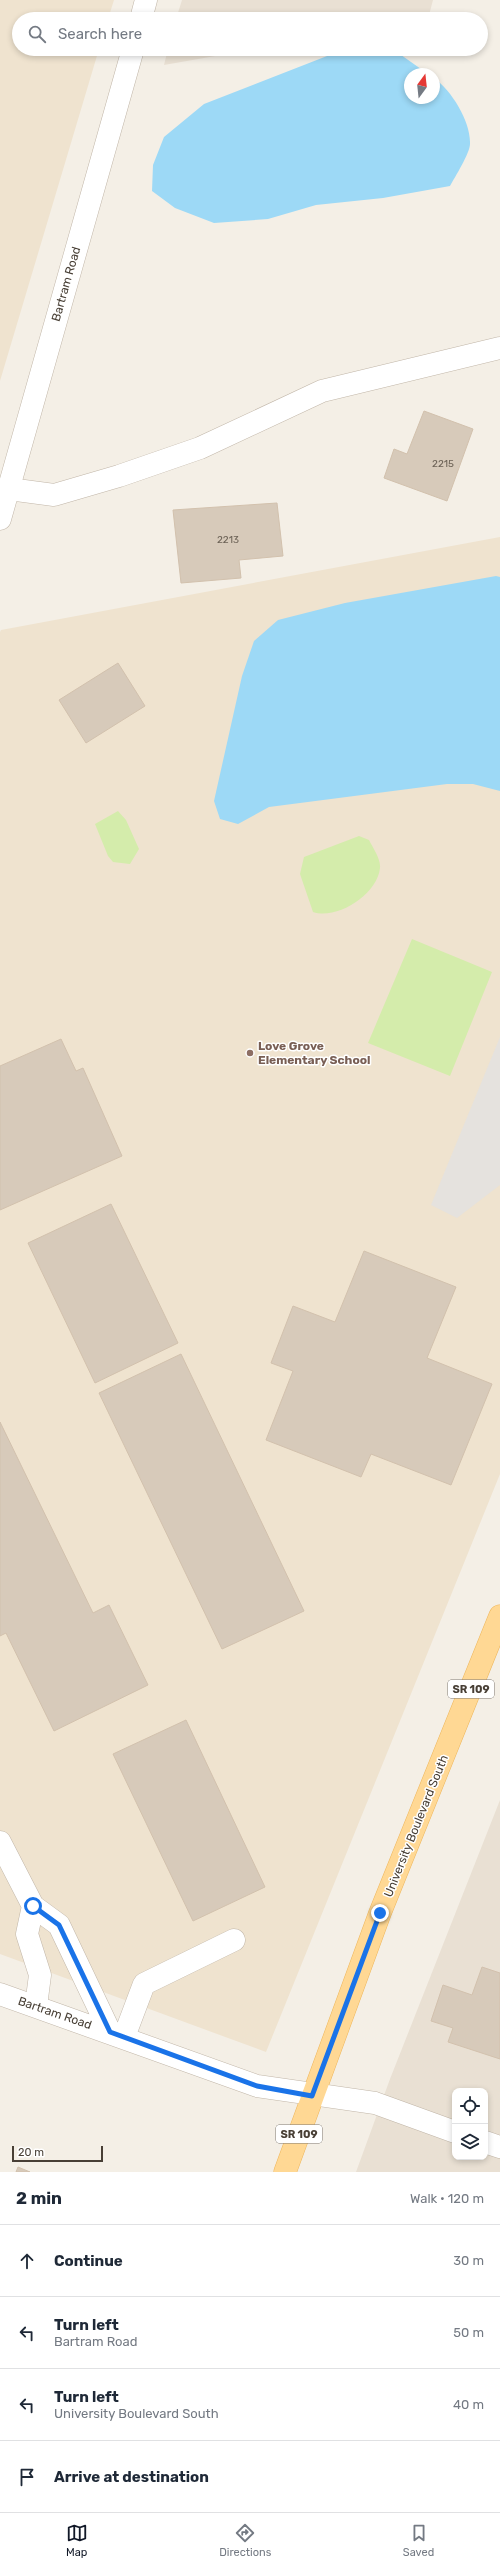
<!DOCTYPE html>
<html lang="en">
<head>
<meta charset="utf-8">
<style>
  :root { --surface:#fff; --page:#f2f2f3; --text:#1f2937; --muted:#747a83; --line:#e0e1e3; --accent:#111827 }
  body { margin:0; font-family:Rubik,sans-serif; background:var(--page); color:var(--text) }
  .controls { position:absolute; right:12px; bottom:12px; display:grid; overflow:hidden; border-radius:8px; box-shadow:0 2px 6px #0003 }
  .controls button { width:36px; height:36px; display:grid; place-items:center; padding:0; border:0; border-bottom:1px solid var(--line); background:var(--surface); color:var(--text); font:20px sans-serif }
  .compass { position:absolute; left:404px; top:68px; width:36px; height:36px; border-radius:50%; background:var(--surface); box-shadow:0 2px 6px #0003; rotate:15deg }
  .scale { position:absolute; left:12px; bottom:10px; width:91px; box-sizing:border-box; padding-left:4px; border:2px solid #483f35; border-top:0; font-size:11px; line-height:14px; white-space:nowrap; color:#483f35; -webkit-text-stroke:3px #fff; paint-order:stroke }
  .stop { position:absolute; width:12px; height:12px; margin:-9px; border:3px solid #1a73e8; border-radius:50%; background:#fff }
  .stop.end { background:#1a73e8; border-color:#fff; box-shadow:0 1px 4px #0008 }
  .list { margin:0; padding:0; list-style:none }
  h2 { display:flex; justify-content:space-between; align-items:center; height:52px; margin:0; padding:0 16px; font-size:17px }
  h2 small { font-size:13px; font-weight:400; color:var(--muted) }
  .list li { display:grid; grid-template-columns:26px 1fr auto; gap:12px; align-items:center; box-sizing:border-box; height:72px; padding:0 16px; border-top:1px solid var(--line) }
  .list b { display:block; font-size:15px; white-space:nowrap }
  .list p { margin:0; font-size:13px; white-space:nowrap; color:var(--muted) }
  .list em { font-size:13px; font-style:normal; color:var(--muted) }
  .icon { flex:none; width:22px; height:22px; fill:none; stroke:currentColor; stroke-width:2; stroke-linecap:round; stroke-linejoin:round }
  .map { position:relative; flex:none; width:500px; height:2172px; overflow:hidden }
  .search { position:absolute; background:var(--surface); box-shadow:0 2px 6px #0003; left:12px; right:12px; top:12px; height:44px; display:flex; align-items:center; gap:10px; box-sizing:border-box; padding:0 14px; border-radius:22px; color:var(--muted); font-size:15px }
  .sheet { height:340px; background:var(--surface) }
  nav { display:flex; justify-content:space-around; align-items:center; box-sizing:border-box; height:56px; border-top:1px solid var(--line); background:var(--surface); font-size:11px; color:var(--muted) }
  nav a { display:grid; justify-items:center; gap:2px }
  nav .on { color:var(--accent) }
  .map>svg:first-child { display:block }
</style>
</head>
<body>
<div class="map">
<svg width="500" height="2172" viewBox="0 0 500 2172">
  <rect width="100%" height="100%" fill="#f4efe6"/>
  <path fill="#e9e0d3" fill-rule="evenodd" d="M182 0H433L428 19H176Z
    M168 49H255L164 65Z
    M500 1800V2172H356L390 2079ZM455 2091H485V2157H455Z"/>
  <path fill="#efe3cf" d="M0 0H114L108 19H19V49H99L0 381Z
    M500 537V1474L266 2052 0 1954V632L1 630Z"/>
  <path fill="#d4ecab" d="M118 811 126 820 139 849 130 864 113 862 108 856 95 824Z
    M359 836 369 840C373 848 381 859 380 868 377 895 337 920 313 912L300 874 304 857Z
    M412 939 492 972 450 1076 368 1043Z"/>
  <path fill="#e5e2de" d="M500 1037V1185L457 1218 431 1205Z"/>
  <path fill="#9dd9f6" d="M345 49 394 50 428 74H410V98H434V78C452 91 471 122 470 144 470 153 455 177 450 186L383 198 316 205 268 219 214 223 175 208 152 191 153 165 164 137 204 104Z
    M496 576 500 577V791L473 784H447L269 807 238 824 220 819 214 801 242 676 254 641 278 620 345 603Z"/>
  <path fill="#d7caba" stroke="#d2c1ad" d="M424 411 473 429 447 501 384 478 394 449 407 454Z
    M277 503 283 556 239 560 241 578 181 583 173 510Z
    M118 663 145 706 86 743 59 700Z
    M61 1039 76 1071 83 1068 122 1156 0 1210V1066Z
    M111 1204 178 1343 95 1383 28 1243Z
    M364 1251 456 1287 427 1358 492 1384 451 1485 371 1454 361 1477 266 1440 293 1371 271 1363 293 1306 335 1322Z
    M181 1354 304 1611 222 1649 99 1393Z
    M0 1422 93 1613 109 1605 148 1685 54 1731 6 1633 0 1636Z
    M186 1720 265 1887 193 1921 113 1754Z
    M482 1967 500 1973V2059L448 2042 453 2028 431 2021 443 1985 472 1995Z
    M18 2167 30 2172H16Z"/>
  <g fill="none" stroke-linecap="round" stroke-linejoin="round">
    <g stroke="#c1b6a8" stroke-width="23">
      <path id="minor" d="M141 19 146 0
        M9 489 54 495 119 476 200 448 322 391 500 348
        M0 519 133 49
        M0 1842 33 1906 59 1925 110 2032
        M33 1906 27 1934 40 1975 36 2006
        M0 1994 257 2086 375 2103 455 2132
        M124 2037 144 1984 234 1940
        M485 2142 500 2147"/>
    </g>
    <g stroke="#eeb65b" stroke-width="23">
      <path id="major" d="M285 2172 380 1913 500 1616"/>
    </g>
    <use href="#minor" stroke="#fff" stroke-width="22"/>
    <use href="#major" stroke="#ffd894" stroke-width="22"/>
  </g>
  <g fill="none" stroke-linecap="round" stroke-linejoin="round">
    <path stroke="#1a73e8" stroke-width="5" d="M33 1906 59 1925 110 2032 257 2086 312 2096 380 1913"/>
  </g>
  <circle fill="#8d6e63" stroke="#fff" stroke-width="1.5" cx="250" cy="1053" r="4"/>
  <g text-anchor="middle" stroke-width="3" stroke-linejoin="round" paint-order="stroke">
    <g font-size="10" fill="#6c6256">
      <text x="443" y="467">2215</text>
      <text x="228" y="543">2213</text>
    </g>
    <g fill="#fff" stroke="#7f7972" stroke-width="1">
      <rect x="448" y="1680" width="46" height="18" rx="3"/>
      <rect x="276" y="2125" width="46" height="18" rx="3"/>
    </g>
    <g font-size="11" font-weight="bold" fill="#483f35">
      <text x="471" y="1693">SR 109</text>
      <text x="299" y="2138">SR 109</text>
    </g>
    <g font-size="12" fill="#483f35" stroke="#fff">
      <text transform="translate(66 284) rotate(-74)" y="4">Bartram Road</text>
      <text transform="translate(416 1826) rotate(-68)" y="4">University Boulevard South</text>
      <text transform="translate(55 2013) rotate(19)" y="4">Bartram Road</text>
    </g>
    <g font-size="12" font-weight="bold" fill="#785e54" stroke="#fff" text-anchor="start">
      <text x="258" y="1050">Love Grove<tspan x="258" dy="14">Elementary School</tspan></text>
    </g>
  </g>
</svg>
<div class="controls">
<button><svg class="icon" aria-label="locate" viewBox="0 0 24 24"><circle cx="12" cy="12" r="6"/><path d="M12 2v4M12 18v4M2 12h4M18 12h4"/></svg></button>
<button><svg class="icon" aria-label="layers" viewBox="0 0 24 24"><path d="M12 4l9 5-9 5-9-5zM3 14l9 5 9-5"/></svg></button>
</div>
<svg class="compass" viewBox="-18 -18 36 36"><path d="M0-13l5 13h-10z" fill="#e53935"/><path d="M0 13l5-13h-10z" fill="#747a83"/></svg>
<div class="scale">20 m</div>
<div class="stop" style="left:33px;top:1906px"></div>
<div class="stop end" style="left:380px;top:1913px"></div>
<div class="search"><svg class="icon" aria-label="search" viewBox="0 0 24 24"><circle cx="10" cy="10" r="6"/><path d="M15 15l6 6"/></svg>Search here</div>
</div>
<section class="sheet">
<h2>2 min<small>Walk · 120 m</small></h2>
<ul class="list">
<li><svg class="icon" aria-label="ahead" viewBox="0 0 24 24"><path d="M12 20V5M6 11l6-6 6 6"/></svg><div><b>Continue</b></div><em>30 m</em></li>
<li><svg class="icon" aria-label="left" viewBox="0 0 24 24"><path d="M17 20v-9H6M10 6l-5 5 5 5"/></svg><div><b>Turn left</b><p>Bartram Road</p></div><em>50 m</em></li>
<li><svg class="icon" aria-label="left" viewBox="0 0 24 24"><path d="M17 20v-9H6M10 6l-5 5 5 5"/></svg><div><b>Turn left</b><p>University Boulevard South</p></div><em>40 m</em></li>
<li><svg class="icon" aria-label="arrive" viewBox="0 0 24 24"><path d="M6 21V4h12l-3 4 3 4H6"/></svg><div><b>Arrive at destination</b></div></li>
</ul>
</section>
<nav>
<a class="on"><svg class="icon" aria-label="map" viewBox="0 0 24 24"><path d="M3 6l6-2 6 2 6-2v14l-6 2-6-2-6 2zM9 4v14M15 6v14"/></svg>Map</a>
<a><svg class="icon" aria-label="directions" viewBox="0 0 24 24"><path d="M12 3l9 9-9 9-9-9zM9 14v-3h6M13 9l2 2-2 2"/></svg>Directions</a>
<a><svg class="icon" aria-label="saved" viewBox="0 0 24 24"><path d="M7 4h10v16l-5-4-5 4z"/></svg>Saved</a>
</nav>
</body>
</html>
